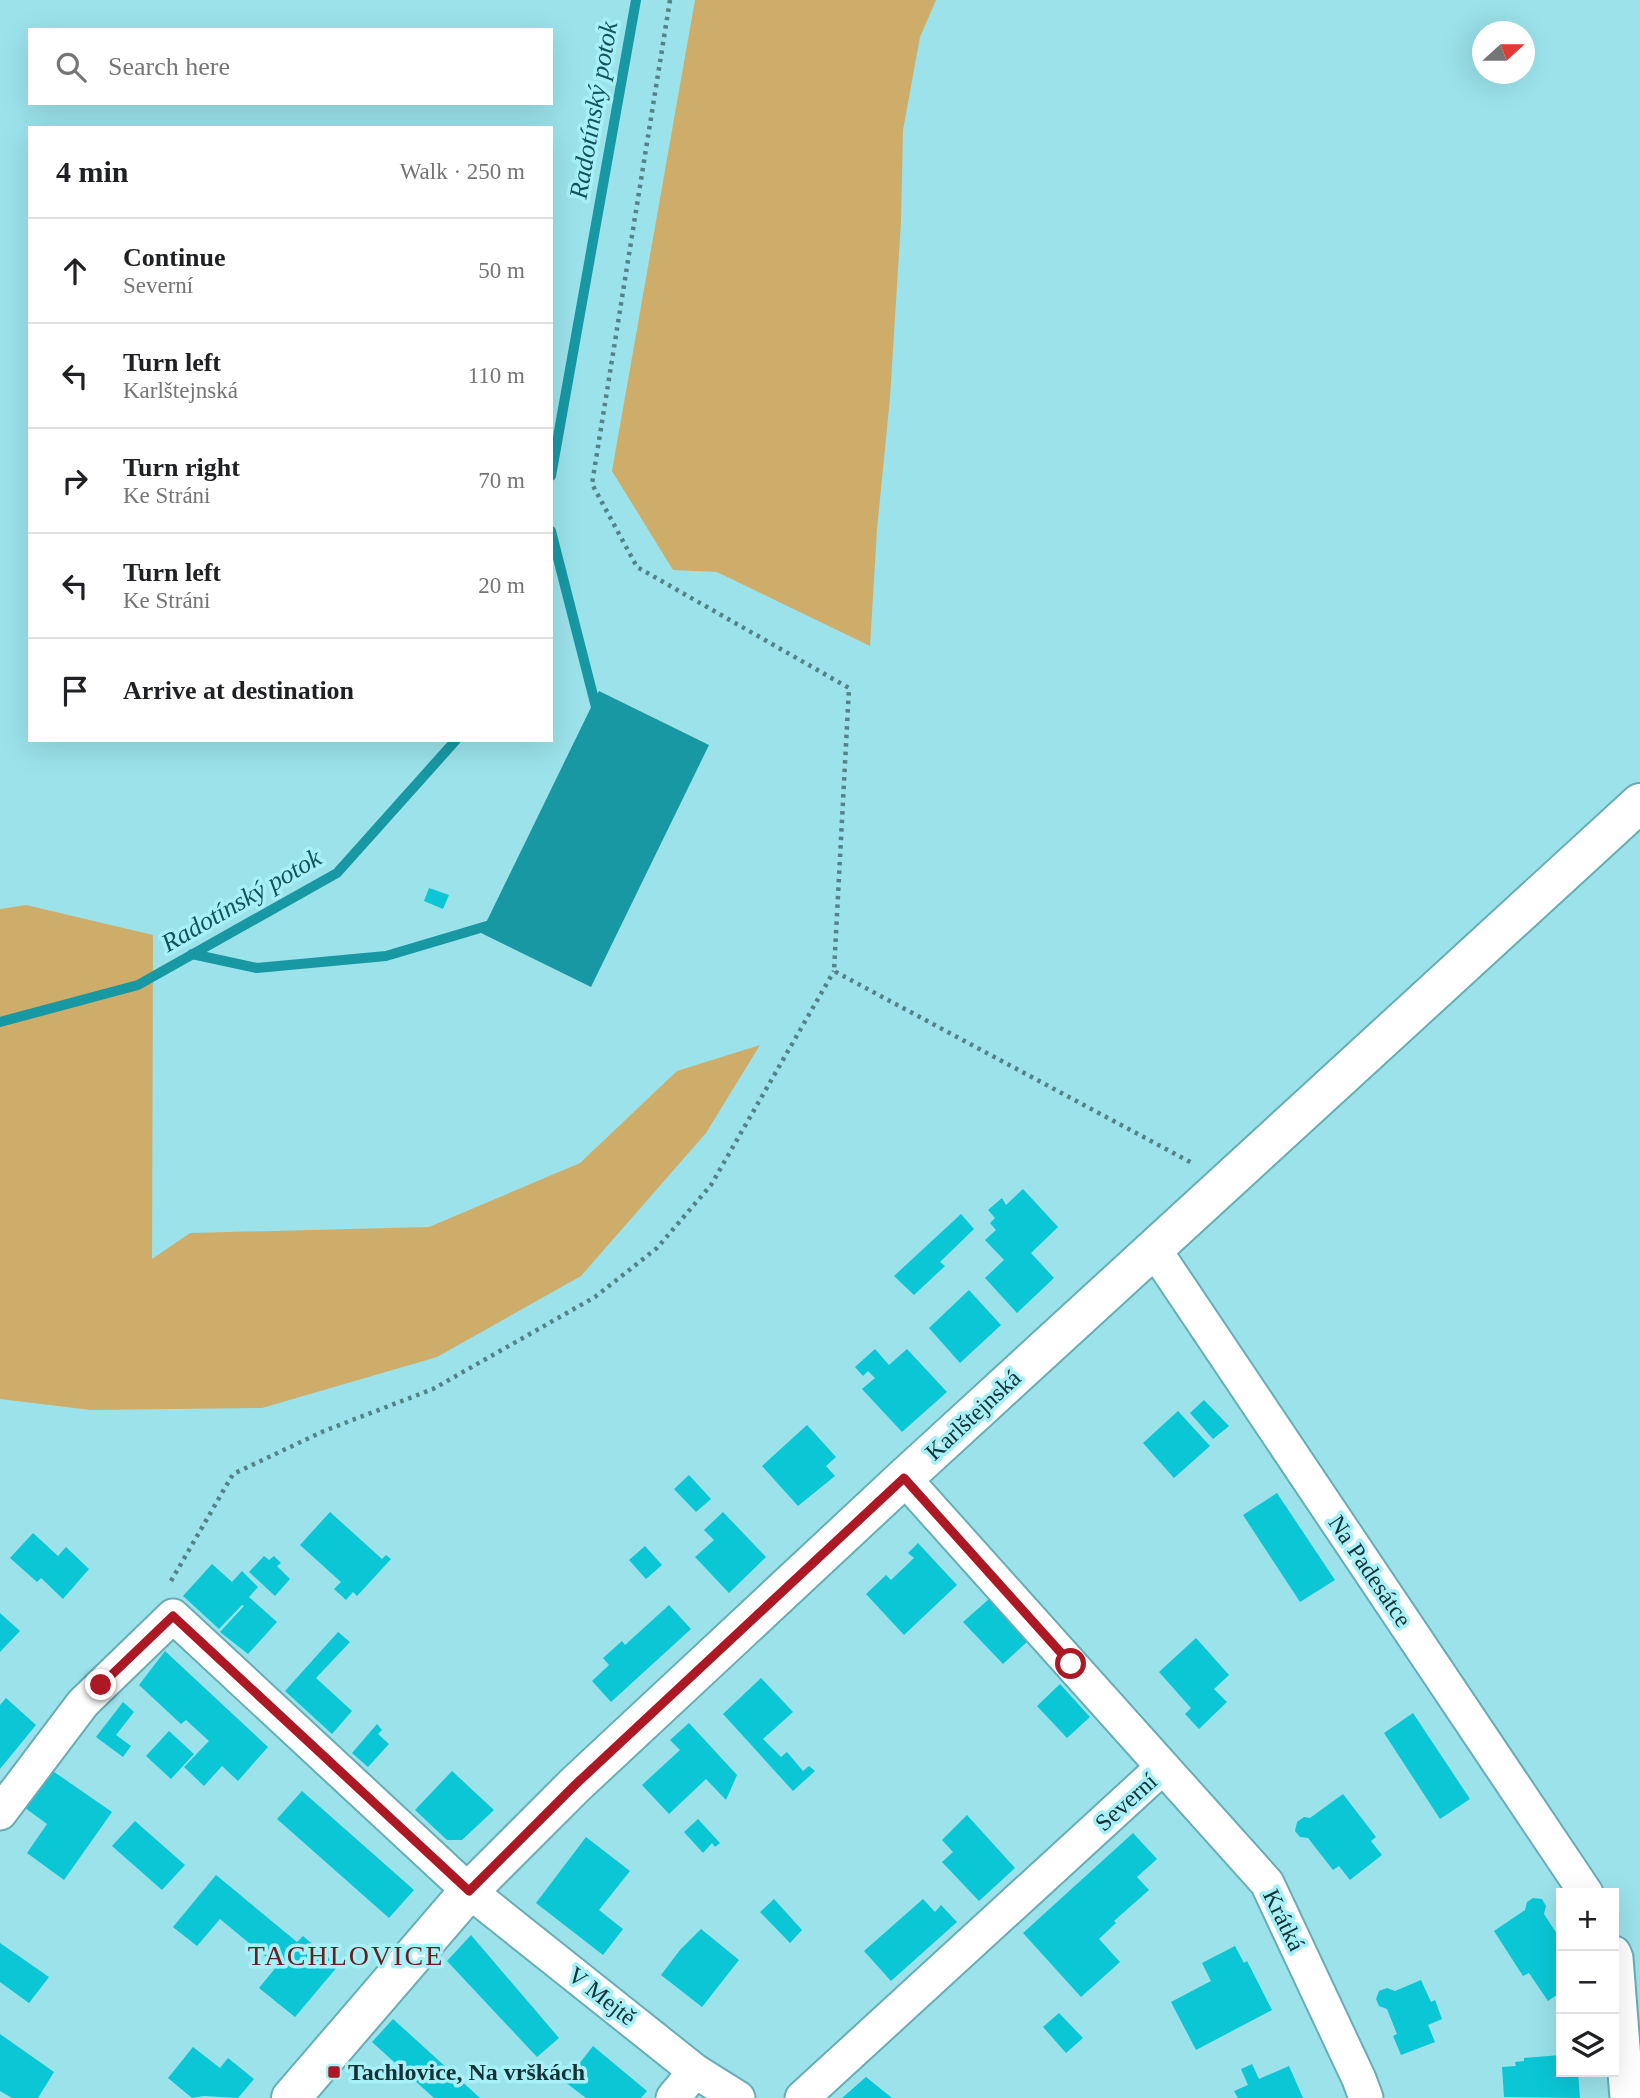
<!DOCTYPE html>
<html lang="en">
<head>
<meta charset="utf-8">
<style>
  :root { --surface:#fff; --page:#f6f6f6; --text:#202124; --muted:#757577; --line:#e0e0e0 }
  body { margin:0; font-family:"Times New Roman",serif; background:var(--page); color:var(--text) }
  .controls { position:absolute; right:21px; bottom:21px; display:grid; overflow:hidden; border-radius:0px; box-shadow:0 7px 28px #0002 }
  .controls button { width:63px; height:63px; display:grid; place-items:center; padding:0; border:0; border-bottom:2px solid var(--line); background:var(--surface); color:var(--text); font:35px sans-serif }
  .compass { position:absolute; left:1472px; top:21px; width:63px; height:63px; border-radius:50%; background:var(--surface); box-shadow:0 7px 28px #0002; rotate:69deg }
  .stop { position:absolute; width:21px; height:21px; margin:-16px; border:5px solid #ac1924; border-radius:50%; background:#fff }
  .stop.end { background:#ac1924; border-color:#fff; box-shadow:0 2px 7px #0008 }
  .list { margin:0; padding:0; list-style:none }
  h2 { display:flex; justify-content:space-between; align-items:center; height:91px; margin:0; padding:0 28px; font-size:30px }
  h2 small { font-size:23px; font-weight:400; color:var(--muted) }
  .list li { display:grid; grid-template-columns:46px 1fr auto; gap:21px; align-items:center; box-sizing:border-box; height:105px; padding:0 28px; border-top:2px solid var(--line) }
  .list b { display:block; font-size:26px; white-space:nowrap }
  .list p { margin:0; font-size:23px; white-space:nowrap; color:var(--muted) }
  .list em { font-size:23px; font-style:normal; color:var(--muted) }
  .icon { flex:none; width:38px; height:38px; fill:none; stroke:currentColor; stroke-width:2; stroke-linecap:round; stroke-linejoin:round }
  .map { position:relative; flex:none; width:1640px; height:2098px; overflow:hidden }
  .search { position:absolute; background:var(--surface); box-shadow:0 7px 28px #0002; left:28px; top:28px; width:525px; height:77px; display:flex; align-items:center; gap:18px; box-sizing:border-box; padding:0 24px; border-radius:0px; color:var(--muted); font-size:26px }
  .panel { position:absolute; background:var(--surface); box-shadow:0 7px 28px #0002; left:28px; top:126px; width:525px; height:616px; border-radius:0px }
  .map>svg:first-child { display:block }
</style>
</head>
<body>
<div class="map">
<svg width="1640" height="2098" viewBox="0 0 1640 2098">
  <rect width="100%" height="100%" fill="#9be2ea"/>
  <path fill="#cead6a" d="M695 0H936L920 37 903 130 901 221 890 398 877 529 870 646 717 572 673 570 612 471Z
    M26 905 153 935 152 1259 190 1233 429 1227 580 1163 677 1071 760 1045 706 1133 581 1276 437 1357 262 1408 91 1410 0 1399V909Z"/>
  <path fill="#1798a3" d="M599 691 709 745 591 987 481 933Z"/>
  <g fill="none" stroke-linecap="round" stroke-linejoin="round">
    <path stroke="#1798a3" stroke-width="10" d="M551 476 636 0
      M551 531 598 715
      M192 954 257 968 386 956 497 923
      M0 1022 138 985 337 873 456 740"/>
  </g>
  <path fill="#0bc6d5" d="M429 888 449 895 443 909 424 901Z
    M1023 1189 1058 1227 1031 1253 1054 1278 1017 1313 985 1278 1004 1260 985 1240 996 1230 990 1223 995 1218 988 1210 1002 1198 1006 1205Z
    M961 1214 974 1229 940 1262 945 1266 914 1295 894 1276Z
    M969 1290 1001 1325 960 1363 929 1328Z
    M875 1349 889 1365 907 1349 947 1392 902 1432 862 1389 875 1378 868 1371 863 1376 855 1367Z
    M1204 1400 1229 1426 1213 1439 1190 1413Z
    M1178 1411 1210 1446 1174 1478 1143 1443Z
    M807 1425 836 1457 826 1466 835 1476 798 1506 762 1466Z
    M689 1475 711 1499 696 1512 674 1489Z
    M1277 1493 1335 1580 1300 1602 1243 1515Z
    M330 1512 382 1559 386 1555 391 1559 357 1596 353 1592 346 1600 334 1589 341 1582 300 1545Z
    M723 1512 766 1557 729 1593 695 1557 714 1540 704 1530Z
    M33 1533 58 1556 66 1547 89 1569 63 1599 41 1578 37 1582 10 1558Z
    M918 1543 957 1585 904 1635 866 1594 886 1575 891 1580 914 1558 908 1553Z
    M645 1546 662 1565 646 1579 629 1560Z
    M264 1556 269 1560 274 1556 281 1563 277 1566 290 1579 275 1596 249 1572Z
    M212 1564 232 1582 242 1571 258 1587 249 1597 277 1622 248 1654 220 1632 244 1606 242 1605 219 1629 183 1596Z
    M989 1599 1028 1641 1003 1664 963 1622Z
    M669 1605 691 1629 611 1702 592 1681 609 1665 603 1658 622 1641 625 1645Z
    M0 1613 20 1631 0 1652Z
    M338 1632 350 1642 316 1678 352 1711 332 1734 285 1691Z
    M1196 1638 1229 1675 1214 1689 1227 1702 1199 1729 1185 1714 1191 1708 1159 1672Z
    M165 1651 268 1747 238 1781 222 1766 204 1786 184 1767 209 1741 186 1720 181 1724 139 1685Z
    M761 1678 793 1712 763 1739 781 1757 787 1752 803 1771 809 1766 815 1771 793 1791 723 1714Z
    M1060 1684 1090 1717 1067 1738 1037 1706Z
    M6 1698 36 1725 0 1769V1705Z
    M123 1702 134 1712 116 1735 131 1746 123 1757 96 1737Z
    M1413 1713 1470 1799 1440 1819 1384 1733Z
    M689 1723 737 1775 726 1800 706 1779 669 1814 642 1785 680 1750 670 1740Z
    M377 1724 382 1730 378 1734 389 1744 368 1767 352 1753Z
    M169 1731 194 1754 171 1779 146 1756Z
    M47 1767 112 1812 64 1880 27 1853 47 1824 21 1805Z
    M452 1771 494 1810 462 1840H447L415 1810Z
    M302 1791 414 1890 389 1918 277 1819Z
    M1343 1794 1376 1837 1371 1841 1382 1855 1350 1880 1339 1866 1333 1870 1308 1838 1300 1837 1295 1831 1297 1822 1304 1817 1310 1818Z
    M967 1815 1015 1868 979 1901 942 1862 953 1852 942 1840Z
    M698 1819 720 1843 715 1847 712 1843 703 1853 684 1832Z
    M135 1821 185 1865 162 1890 112 1846Z
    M1133 1833 1157 1859 1137 1877 1149 1890 1114 1921 1116 1923 1099 1939 1120 1962 1081 1997 1023 1933Z
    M586 1837 630 1871 599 1910 623 1929 603 1955 536 1903Z
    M216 1875 297 1942 303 1936 338 1966 295 2017 259 1988 277 1966 220 1919 197 1946 173 1927Z
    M1533 1898 1542 1899 1546 1906 1544 1914 1561 1940V1992L1548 2001 1529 1973 1523 1976 1494 1931 1525 1910 1527 1902Z
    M774 1899 802 1930 790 1943 760 1912Z
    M923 1899 935 1912 941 1905 957 1922 891 1981 864 1951Z
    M701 1929 739 1960 702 2007 661 1975 680 1950Z
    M471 1935 559 2038 537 2057 447 1961Z
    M0 1943 49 1977 29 2003 0 1982Z
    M1235 1946 1244 1963 1247 1961 1272 2010 1196 2050 1171 2002 1211 1981 1202 1963Z
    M1421 1980 1431 2002 1435 2000 1442 2019 1428 2025 1435 2042 1401 2055 1393 2036 1397 2034 1387 2009 1379 2006 1376 1999 1379 1991 1387 1988 1395 1991Z
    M1059 2013 1083 2038 1066 2053 1043 2027Z
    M393 2019 480 2098H434L372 2042Z
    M0 2034 54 2072 38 2098H12L0 2091Z
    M593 2046 647 2091 641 2098H586L565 2082Z
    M193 2047 220 2068 228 2058 254 2079 238 2098 204 2096 192 2098 168 2078Z
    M1561 2055V2072H1578L1580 2098 1504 2097 1502 2067 1516 2066 1515 2062 1524 2061V2058Z
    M1252 2064 1259 2079 1289 2066 1303 2098H1238L1234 2091 1248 2085 1241 2069Z
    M866 2077 892 2098H842Z"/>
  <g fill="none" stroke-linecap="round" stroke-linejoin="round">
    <g stroke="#67adb5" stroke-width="37">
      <path id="street" d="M1154 1249 1586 1893
        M904 1478 1267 1883 1359 2079 1366 2098
        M0 1813 83 1703 173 1616 469 1891 695 2071 738 2098
        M1614 1953 1616 1958 1627 2098
        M673 2098 695 2071
        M802 2098 1163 1767"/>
    </g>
    <g stroke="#67adb5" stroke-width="42">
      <path id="secondary" d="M291 2098 469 1891 575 1785 904 1478 1640 803"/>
    </g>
    <path stroke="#538389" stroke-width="4.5" stroke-dasharray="3.5 5" stroke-linecap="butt" d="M670 0 592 484 637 567 849 688 834 971 1192 1163
      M171 1581 233 1474 324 1431 433 1389 595 1297 657 1248 711 1185 834 971"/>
    <use href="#street" stroke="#fff" stroke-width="33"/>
    <use href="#secondary" stroke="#fff" stroke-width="38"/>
  </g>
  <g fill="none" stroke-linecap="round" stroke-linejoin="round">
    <path stroke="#ac1924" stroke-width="9" d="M101 1685 173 1616 469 1891 575 1785 904 1478 1071 1664"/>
  </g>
  <rect fill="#ac1924" stroke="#a8f0f7" stroke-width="2.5" x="327" y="2065" width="14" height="14" rx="3.5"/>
  <g text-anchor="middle" stroke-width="7" stroke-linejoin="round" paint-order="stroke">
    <g font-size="24" fill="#153336" stroke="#a8f0f7">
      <text transform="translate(973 1415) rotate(-43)" y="8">Karlštejnská</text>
      <text transform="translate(1370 1571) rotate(56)" y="8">Na Padesátce</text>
      <text transform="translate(1126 1802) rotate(-42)" y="8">Severní</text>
      <text transform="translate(1284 1920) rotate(64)" y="8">Krátká</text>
      <text transform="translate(602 1996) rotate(38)" y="8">V Mejtě</text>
    </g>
    <g font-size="24" font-weight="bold" fill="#153336" stroke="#a8f0f7" text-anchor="start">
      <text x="348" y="2080">Tachlovice, Na vrškách</text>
    </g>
    <g font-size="26" font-style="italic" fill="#13545a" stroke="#a8f0f7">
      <text transform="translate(593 110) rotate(-80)" y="9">Radotínský potok</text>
      <text transform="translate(241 900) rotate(-30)" y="9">Radotínský potok</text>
    </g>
    <g font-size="28" letter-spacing="2" fill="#662120" stroke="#a8f0f7">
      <text x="346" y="1965">TACHLOVICE</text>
    </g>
  </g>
</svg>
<div class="controls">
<button>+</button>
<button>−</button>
<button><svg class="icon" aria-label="layers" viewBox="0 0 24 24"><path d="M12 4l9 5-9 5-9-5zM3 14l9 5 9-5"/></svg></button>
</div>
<svg class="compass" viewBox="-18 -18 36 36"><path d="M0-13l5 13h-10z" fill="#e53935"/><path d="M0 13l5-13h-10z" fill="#757577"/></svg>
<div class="stop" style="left:1071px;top:1664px"></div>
<div class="stop end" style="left:101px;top:1685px"></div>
<div class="search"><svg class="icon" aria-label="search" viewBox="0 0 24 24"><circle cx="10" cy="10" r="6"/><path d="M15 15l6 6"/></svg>Search here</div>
<section class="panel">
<h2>4 min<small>Walk · 250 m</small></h2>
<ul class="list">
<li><svg class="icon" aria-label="ahead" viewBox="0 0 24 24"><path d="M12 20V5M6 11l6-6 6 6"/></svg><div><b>Continue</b><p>Severní</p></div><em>50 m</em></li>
<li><svg class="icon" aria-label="left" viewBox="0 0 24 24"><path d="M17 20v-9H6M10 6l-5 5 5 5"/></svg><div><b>Turn left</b><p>Karlštejnská</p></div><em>110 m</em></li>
<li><svg class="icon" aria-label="right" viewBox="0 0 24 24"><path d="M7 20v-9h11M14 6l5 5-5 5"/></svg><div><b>Turn right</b><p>Ke Stráni</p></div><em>70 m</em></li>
<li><svg class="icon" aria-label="left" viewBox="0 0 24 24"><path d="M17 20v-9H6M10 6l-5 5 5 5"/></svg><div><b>Turn left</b><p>Ke Stráni</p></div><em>20 m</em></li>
<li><svg class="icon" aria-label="arrive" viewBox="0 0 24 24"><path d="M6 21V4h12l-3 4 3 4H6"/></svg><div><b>Arrive at destination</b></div></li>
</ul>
</section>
</div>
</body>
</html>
